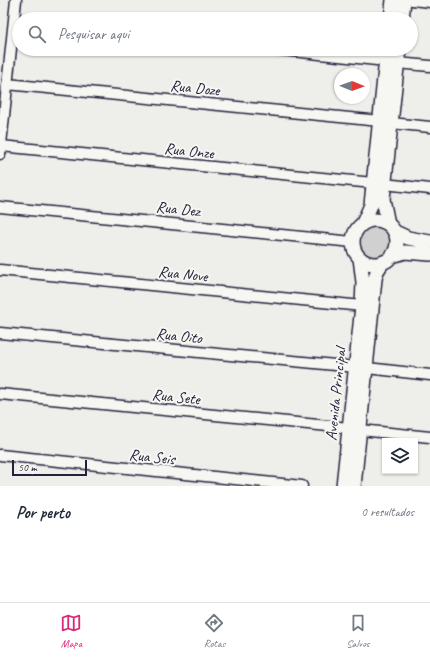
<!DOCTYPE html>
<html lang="pt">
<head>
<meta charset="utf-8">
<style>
  :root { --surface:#fff; --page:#f6f6f7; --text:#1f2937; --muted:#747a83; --line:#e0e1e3; --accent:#db2777 }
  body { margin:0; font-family:Caveat,sans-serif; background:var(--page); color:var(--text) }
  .controls { position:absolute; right:12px; bottom:12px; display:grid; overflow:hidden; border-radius:0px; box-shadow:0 1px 3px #0004 }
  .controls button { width:36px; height:36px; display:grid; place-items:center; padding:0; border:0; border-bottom:1px solid var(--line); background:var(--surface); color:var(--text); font:20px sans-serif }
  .compass { position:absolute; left:334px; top:68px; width:36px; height:36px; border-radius:50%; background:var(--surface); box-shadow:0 1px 3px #0004; rotate:91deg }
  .scale { position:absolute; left:12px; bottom:10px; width:75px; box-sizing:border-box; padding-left:4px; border:2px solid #22223b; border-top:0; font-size:11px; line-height:14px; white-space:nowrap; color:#22223b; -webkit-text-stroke:3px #f6f6f2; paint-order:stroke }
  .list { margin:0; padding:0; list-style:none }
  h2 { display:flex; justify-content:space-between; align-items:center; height:52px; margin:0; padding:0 16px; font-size:17px }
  h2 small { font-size:13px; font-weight:400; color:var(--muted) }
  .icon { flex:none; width:22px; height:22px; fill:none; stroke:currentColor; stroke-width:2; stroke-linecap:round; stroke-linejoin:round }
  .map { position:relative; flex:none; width:430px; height:486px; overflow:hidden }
  .search { position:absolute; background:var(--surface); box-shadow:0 1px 3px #0004; left:12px; right:12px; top:12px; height:44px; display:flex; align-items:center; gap:10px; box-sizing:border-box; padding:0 14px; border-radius:22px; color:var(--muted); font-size:15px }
  .sheet { height:116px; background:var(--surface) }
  nav { display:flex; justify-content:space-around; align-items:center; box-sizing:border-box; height:56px; border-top:1px solid var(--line); background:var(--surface); font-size:11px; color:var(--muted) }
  nav a { display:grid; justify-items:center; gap:2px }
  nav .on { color:var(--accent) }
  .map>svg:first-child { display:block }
</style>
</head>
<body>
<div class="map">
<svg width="430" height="486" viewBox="0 0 430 486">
  <rect width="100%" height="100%" fill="#eeeeeb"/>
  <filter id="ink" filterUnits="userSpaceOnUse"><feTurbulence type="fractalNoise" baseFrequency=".025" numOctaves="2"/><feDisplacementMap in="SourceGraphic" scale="8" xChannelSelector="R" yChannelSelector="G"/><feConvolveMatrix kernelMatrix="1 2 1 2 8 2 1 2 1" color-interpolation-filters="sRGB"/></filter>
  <g filter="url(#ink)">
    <path fill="#d0d0d1" stroke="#797986" d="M357 241a18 18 0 1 1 36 0a18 18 0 1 1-36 0Z"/>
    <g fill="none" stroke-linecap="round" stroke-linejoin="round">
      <g stroke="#22223b" stroke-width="13">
        <path id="minor" d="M412 0 430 2
          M273 49 386 61
          M397 63 430 66
          M7 84 380 121
          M391 123 430 127
          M1 146 373 183
          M0 154 16 0
          M384 184 430 189
          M0 207 353 242
          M0 270 362 306
          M0 333 356 367
          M367 368 430 375
          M0 394 349 428
          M360 430 430 437
          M0 455 302 486"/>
      </g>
      <g stroke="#22223b" stroke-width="16">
        <path id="tertiary" d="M391 19 393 0
          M402 19 404 0
          M353 242a22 22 0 1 1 44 0a22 22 0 1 1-44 0Z
          M363 223 371 205 387 49
          M388 224 383 199 399 49
          M395 232 408 238 430 242
          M392 256 405 252 430 254
          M343 486 362 306 363 282 360 258
          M354 486 375 279 377 271 383 262"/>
      </g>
      <use href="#minor" stroke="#f6f6f2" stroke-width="10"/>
      <use href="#tertiary" stroke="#f6f6f2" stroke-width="13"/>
    </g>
  </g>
  <g text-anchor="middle" stroke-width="4" stroke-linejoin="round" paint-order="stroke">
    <g font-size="16" fill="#22223b" stroke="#f6f6f2">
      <text transform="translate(195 87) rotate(6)" y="6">Rua Doze</text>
      <text transform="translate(189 150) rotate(6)" y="6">Rua Onze</text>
      <text transform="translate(178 208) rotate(6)" y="6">Rua Dez</text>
      <text transform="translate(183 273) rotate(6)" y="6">Rua Nove</text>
      <text transform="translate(179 335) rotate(6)" y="6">Rua Oito</text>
      <text transform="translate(335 394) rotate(-84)" y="6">Avenida Principal</text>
      <text transform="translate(176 396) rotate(6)" y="6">Rua Sete</text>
      <text transform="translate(152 456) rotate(6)" y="6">Rua Seis</text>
    </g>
  </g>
</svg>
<div class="controls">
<button><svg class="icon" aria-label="layers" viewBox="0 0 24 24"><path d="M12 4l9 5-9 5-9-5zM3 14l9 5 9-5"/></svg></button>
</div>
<svg class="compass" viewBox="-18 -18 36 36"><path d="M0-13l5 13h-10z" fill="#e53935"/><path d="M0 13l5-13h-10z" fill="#747a83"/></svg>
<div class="scale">50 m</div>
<div class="search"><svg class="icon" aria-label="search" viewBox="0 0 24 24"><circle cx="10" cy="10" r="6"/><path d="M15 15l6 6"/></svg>Pesquisar aqui</div>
</div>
<section class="sheet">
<h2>Por perto<small>0 resultados</small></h2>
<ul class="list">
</ul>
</section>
<nav>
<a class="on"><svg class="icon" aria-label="map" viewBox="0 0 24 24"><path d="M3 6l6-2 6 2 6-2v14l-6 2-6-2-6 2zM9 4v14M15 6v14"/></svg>Mapa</a>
<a><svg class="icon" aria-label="directions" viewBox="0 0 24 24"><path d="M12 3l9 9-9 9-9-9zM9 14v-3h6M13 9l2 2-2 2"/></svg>Rotas</a>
<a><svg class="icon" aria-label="saved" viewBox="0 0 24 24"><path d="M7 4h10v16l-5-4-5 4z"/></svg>Salvos</a>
</nav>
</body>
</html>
